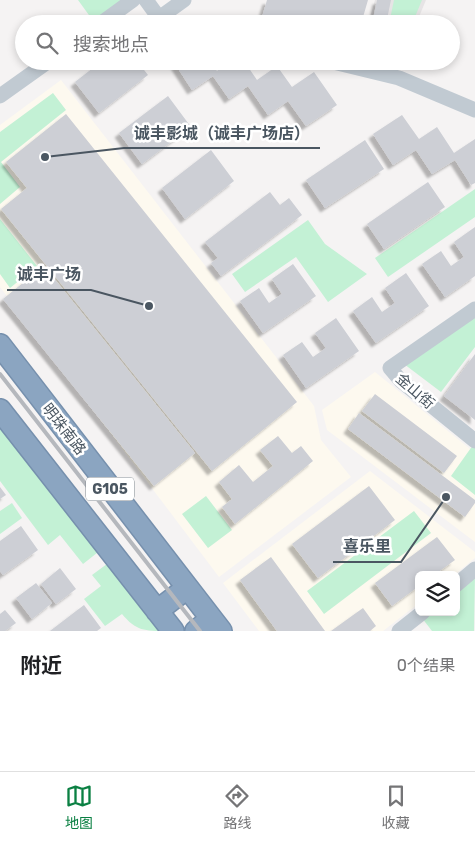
<!DOCTYPE html>
<html lang="zh">
<head>
<meta charset="utf-8">
<style>
  :root { --surface:#fff; --page:#f6f6f6; --text:#202124; --muted:#757577; --line:#e0e0e0; --accent:#0b8043 }
  body { margin:0; font-family:Rubik,"Noto Sans SC",sans-serif; background:var(--page); color:var(--text) }
  .controls { position:absolute; right:15px; bottom:15px; display:grid; overflow:hidden; border-radius:8px; box-shadow:0 2px 8px #0003 }
  .controls button { width:45px; height:45px; display:grid; place-items:center; padding:0; border:0; border-bottom:1px solid var(--line); background:var(--surface); color:var(--text); font:25px sans-serif }
  .list { margin:0; padding:0; list-style:none }
  h2 { display:flex; justify-content:space-between; align-items:center; height:65px; margin:0; padding:0 20px; font-size:21px }
  h2 small { font-size:16px; font-weight:400; color:var(--muted) }
  .icon { flex:none; width:28px; height:28px; fill:none; stroke:currentColor; stroke-width:2; stroke-linecap:round; stroke-linejoin:round }
  .map { position:relative; flex:none; width:475px; height:631px; overflow:hidden }
  .search { position:absolute; background:var(--surface); box-shadow:0 2px 8px #0003; left:15px; right:15px; top:15px; height:55px; display:flex; align-items:center; gap:12px; box-sizing:border-box; padding:0 18px; border-radius:28px; color:var(--muted); font-size:19px }
  .sheet { height:140px; background:var(--surface) }
  nav { display:flex; justify-content:space-around; align-items:center; box-sizing:border-box; height:70px; border-top:1px solid var(--line); background:var(--surface); font-size:14px; color:var(--muted) }
  nav a { display:grid; justify-items:center; gap:2px }
  nav .on { color:var(--accent) }
  .map>svg:first-child { display:block }
</style>
</head>
<body>
<div class="map">
<svg width="475" height="631" viewBox="0 0 475 631">
  <defs>
    <filter id="shadow"><feDropShadow dx="-4.5" dy="4.5" stdDeviation="1" flood-color="#0004"/></filter>
  </defs>
  <rect width="100%" height="100%" fill="#f5f3f3"/>
  <path fill="#fdf9ef" d="M61 80 314 406 321 440 351 477 219 577 0 287V125Z
    M375 372 475 453V542L327 430 322 410Z
    M370 471 475 552V558L454 575H419V603L383 631H259L223 583Z"/>
  <path fill="#e6e4e5" d="M375 0H426L416 24H368Z"/>
  <path fill="#c3f1d5" d="M78 0H125L94 22Z
    M394 0H422L412 24H389Z
    M53 93 66 110 1 162 20 187 0 204V132Z
    M475 189V217L388 277 375 258Z
    M0 219 37 266 10 288 0 274Z
    M308 220 325 244 367 274 328 302 296 257 245 292 232 274Z
    M475 315V347L441 392 404 364Z
    M0 419 102 549 83 564 60 535 48 545 0 481Z
    M473 445 475 447V495L451 476Z
    M206 496 232 530 208 548 182 514Z
    M12 503 22 518 0 534V511Z
    M414 511 431 533 324 614 307 591Z
    M111 561 166 631C145 631 136 631 122 614L105 626 84 599 101 586 92 575Z
    M475 575 474 631H432L422 618 429 612H456V591Z"/>
  <path fill="#cdcfd5" filter="url(#shadow)" d="M267 0H368L361 24H260Z
    M377 0H391L386 24H372Z
    M102 61H137L148 75 99 113 75 82Z
    M179 61H210L217 71 230 61H244L257 80 277 66 292 87 314 72 337 105 306 126 288 101 268 115 248 86 229 99 213 76 192 90 175 64Z
    M168 96 191 127 142 164 119 133Z
    M66 114 297 402 212 471 1 209 27 188 6 162Z
    M402 115 419 139 437 127 454 153 475 139V183L471 185 455 160 432 174 416 150 393 165 373 134Z
    M365 140 384 169 325 208 306 180Z
    M211 150 234 181 185 219 162 188Z
    M428 182 445 207 384 249 367 224Z
    M270 192 280 205 289 198 302 215 221 276 211 263 218 258 205 242Z
    M475 227V276L445 297 422 264 441 251 451 266 464 257 454 242Z
    M293 264 316 296 263 333 240 301 259 288 269 303 282 294 272 279Z
    M44 266 195 453 154 486 3 299Z
    M406 273 429 306 376 343 353 311 372 297 382 312 395 303 385 288Z
    M336 318 359 351 306 388 283 355 302 342 313 357 326 348 315 333Z
    M475 354V420L444 396Z
    M375 394 457 456 444 473 362 411Z
    M359 413 475 500V503L465 517 348 429Z
    M278 436 292 453 301 446 313 461 235 524 222 507 232 499 219 482 239 465 253 482 273 466 260 450Z
    M369 486 395 520 318 578 292 544Z
    M0 487 6 495 0 499Z
    M21 526 38 550 3 575 0 571V541Z
    M437 537 455 560 434 575H419V586L392 606 375 583Z
    M271 557 325 631H277L240 580Z
    M60 568 76 589 56 604 41 584Z
    M36 583 52 603 32 619 16 598Z
    M84 605 101 628 97 631H50Z
    M363 608 376 626 370 631H331Z
    M5 610 16 623 5 631H0V614Z"/>
  <g fill="none" stroke-linecap="round" stroke-linejoin="round">
    <g stroke="#7690ad" stroke-width="24">
      <path id="highway" d="M0 345 221 631
        M0 410 173 631
        M157 611 187 588
        M196 631 211 619"/>
    </g>
    <path stroke="#c1cad2" stroke-width="15" d="M146 0 162 22 170 24
      M159 18 184 0
      M100 24 133 0
      M329 61 399 78 475 110
      M0 96 49 61
      M475 309 390 368 401 381 475 441
      M456 585 475 569
      M399 631 423 612"/>
    <use href="#highway" stroke="#8ba5c1" stroke-width="21"/>
    <path stroke="#b5b8bd" stroke-width="4" d="M0 374 200 631"/>
  </g>
  <g text-anchor="middle" stroke-width="5" stroke-linejoin="round" paint-order="stroke">
    <rect fill="#fff" stroke="#808990" stroke-width="1" x="86" y="477.5" width="48" height="23" rx="4"/>
    <g font-size="14" font-weight="bold" fill="#4a5661">
      <text x="110" y="494">G105</text>
    </g>
    <g font-size="15" fill="#4a5661" stroke="#fff">
      <text transform="translate(415 391) rotate(41)" y="5">金山街</text>
      <text transform="translate(64 429) rotate(52)" y="5">明珠南路</text>
    </g>
  </g>
  <path fill="none" stroke="#4a5661" stroke-width="2" d="M45 157L124 148H320M149 306L91 290H7M446 497L401 562H333"/>
  <g fill="#4a5661" stroke="#fff" stroke-width="2">
    <circle cx="45" cy="157" r="5"/>
    <circle cx="149" cy="306" r="5"/>
    <circle cx="446" cy="497" r="5"/>
  </g>
  <g font-size="16" text-anchor="middle" font-weight="bold" fill="#4a5661" stroke="#fff" stroke-width="5" stroke-linejoin="round" paint-order="stroke">
    <text x="222" y="139">诚丰影城（诚丰广场店）</text>
    <text x="49" y="280">诚丰广场</text>
    <text x="367" y="552">喜乐里</text>
  </g>
</svg>
<div class="controls">
<button><svg class="icon" aria-label="layers" viewBox="0 0 24 24"><path d="M12 4l9 5-9 5-9-5zM3 14l9 5 9-5"/></svg></button>
</div>
<div class="search"><svg class="icon" aria-label="search" viewBox="0 0 24 24"><circle cx="10" cy="10" r="6"/><path d="M15 15l6 6"/></svg>搜索地点</div>
</div>
<section class="sheet">
<h2>附近<small>0个结果</small></h2>
<ul class="list">
</ul>
</section>
<nav>
<a class="on"><svg class="icon" aria-label="map" viewBox="0 0 24 24"><path d="M3 6l6-2 6 2 6-2v14l-6 2-6-2-6 2zM9 4v14M15 6v14"/></svg>地图</a>
<a><svg class="icon" aria-label="directions" viewBox="0 0 24 24"><path d="M12 3l9 9-9 9-9-9zM9 14v-3h6M13 9l2 2-2 2"/></svg>路线</a>
<a><svg class="icon" aria-label="saved" viewBox="0 0 24 24"><path d="M7 4h10v16l-5-4-5 4z"/></svg>收藏</a>
</nav>
</body>
</html>
